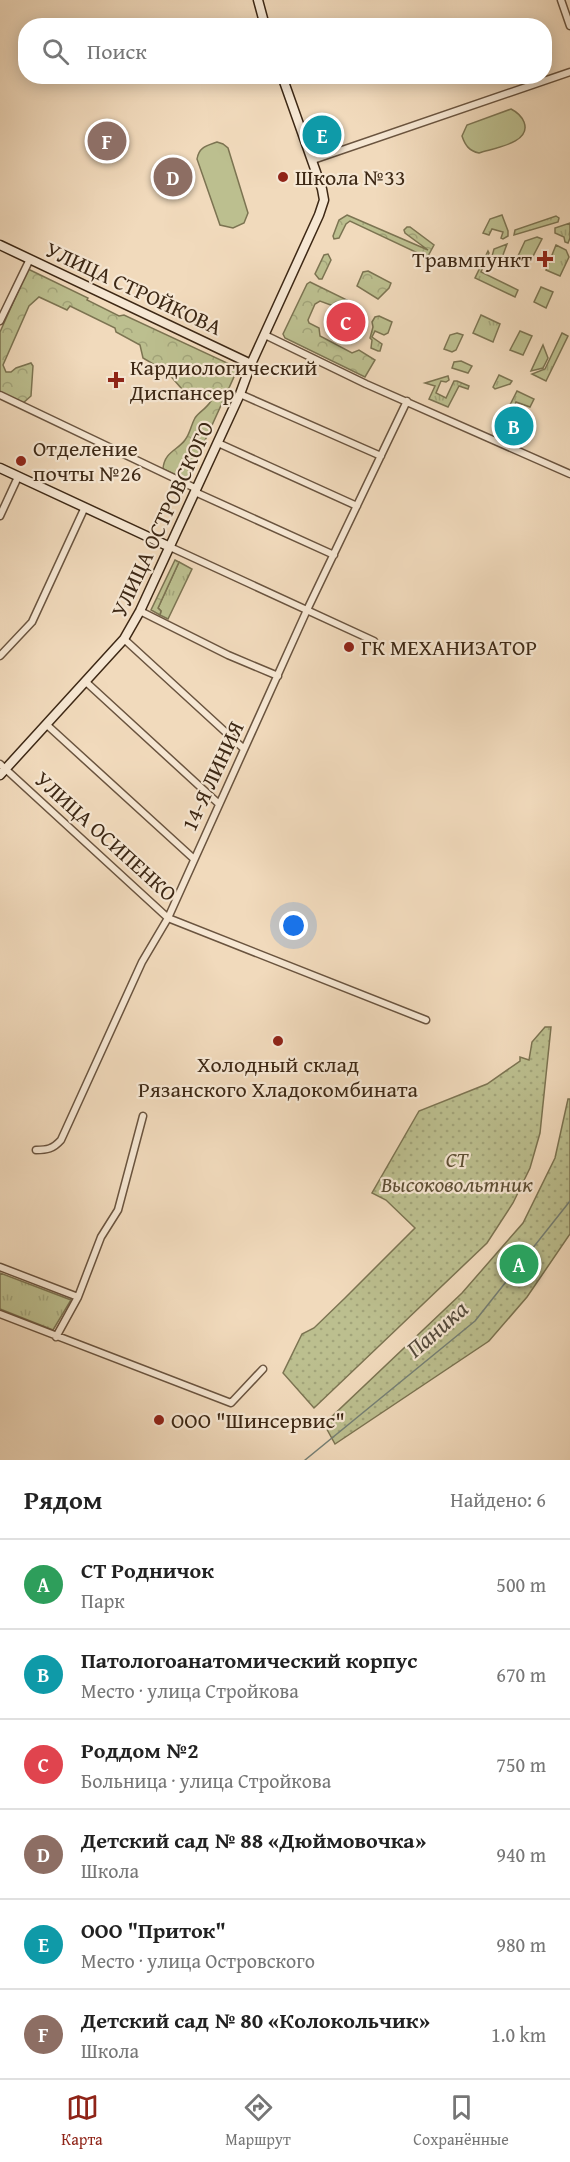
<!DOCTYPE html>
<html lang="ru">
<head>
<meta charset="utf-8">
<style>
  :root { --surface:#fff; --page:#f6f6f6; --text:#222; --muted:#767676; --line:#e0e0e0; --accent:#8f2418 }
  body { margin:0; font-family:"Gentium Book Plus",serif; background:var(--page); color:var(--text) }
  .you { position:absolute; left:294px; top:926px; width:21px; height:21px; margin:-15px; border:4px solid #fff; border-radius:50%; background:#1a73e8; box-shadow:0 0 0 9px #1a73e833 }
  .badge { display:grid; place-items:center; width:39px; height:39px; border-radius:50%; background:var(--accent); color:#fff; font-size:20px; font-weight:700 }
  .pin { position:absolute; translate:-50% -50%; border:3px solid #fff; box-shadow:0 2px 6px #0006 }
  .list { margin:0; padding:0; list-style:none }
  h2 { display:flex; justify-content:space-between; align-items:center; height:78px; margin:0; padding:0 24px; font-size:26px }
  h2 small { font-size:20px; font-weight:400; color:var(--muted) }
  .list li { display:grid; grid-template-columns:39px 1fr auto; gap:18px; align-items:center; box-sizing:border-box; height:90px; padding:0 24px; border-top:2px solid var(--line) }
  .list b { display:block; font-size:22px; white-space:nowrap }
  .list p { margin:0; font-size:20px; white-space:nowrap; color:var(--muted) }
  .list em { font-size:20px; font-style:normal; color:var(--muted) }
  .icon { flex:none; width:33px; height:33px; fill:none; stroke:currentColor; stroke-width:2; stroke-linecap:round; stroke-linejoin:round }
  .map { position:relative; flex:none; width:570px; height:1460px; overflow:hidden }
  .search { position:absolute; background:var(--surface); box-shadow:0 3px 15px #0003; left:18px; right:18px; top:18px; height:66px; display:flex; align-items:center; gap:15px; box-sizing:border-box; padding:0 21px; border-radius:24px; color:var(--muted); font-size:22px }
  .sheet { height:618px; background:var(--surface) }
  nav { display:flex; justify-content:space-around; align-items:center; box-sizing:border-box; height:84px; border-top:2px solid var(--line); background:var(--surface); font-size:16px; color:var(--muted) }
  nav a { display:grid; justify-items:center; gap:3px }
  nav .on { color:var(--accent) }
  .map>svg:first-child { display:block }
</style>
</head>
<body>
<div class="map">
<svg width="570" height="1460" viewBox="0 0 570 1460">
  <defs>
    <pattern id="grass-tufts" width="24" height="20" patternUnits="userSpaceOnUse" patternTransform="scale(1.5)"><rect width="24" height="20" fill="#bcbf8f"/><path d="M3 7l-1-3M5 7V3M7 7l1-3M15 17l-1-3M17 17v-4M19 17l1-3" fill="none" stroke="#a2a47a"/></pattern>
    <pattern id="forest-crowns" width="20" height="18" patternUnits="userSpaceOnUse" patternTransform="scale(1.5)"><rect width="20" height="18" fill="#bcbf8f"/><path d="M2 6a3 3 0 1 1 6 0M12 15a3 3 0 1 1 6 0" fill="none" stroke="#a2a47a"/></pattern>
    <pattern id="garden-dots" width="8" height="8" patternUnits="userSpaceOnUse" patternTransform="scale(1.5)"><rect width="8" height="8" fill="#bcbf8f"/><path d="M2 2h.1M6 6h.1" fill="none" stroke="#a2a47a" stroke-width="1.8" stroke-linecap="round"/></pattern>
  </defs>
  <rect width="100%" height="100%" fill="#f1dabc"/>
  <filter id="stains"><feTurbulence type="fractalNoise" baseFrequency=".00333" numOctaves="4"/><feColorMatrix values="0 0 0 0 .2 0 0 0 0 .09 0 0 0 0 .02 0 0 0 .5 -.17"/></filter>
  <radialGradient id="worn" r=".72"><stop offset=".6" stop-color="#630" stop-opacity="0"/><stop offset="1" stop-color="#630" stop-opacity=".3"/></radialGradient>
  <path fill="url(#grass-tufts)" stroke="#7c7452" stroke-width="1.5" d="M502 215 508 231V236L503 239 501 238 503 232 492 229 489 235 483 233 490 219Z
    M556 216 559 218 558 222 514 235 515 230Z
    M570 223V238L568 243 565 242 564 237 555 233V228Z
    M537 237 542 239 530 262 518 256 525 241Z
    M507 244 500 263 491 260 494 249Z
    M556 245 566 250 569 257 560 276 546 270Z
    M488 251 489 253 481 272 518 290 515 297 475 278Z
    M541 287 553 292 546 308 534 302Z
    M481 315 500 324 493 342 473 333Z
    M520 331 532 336 523 355 510 350Z
    M457 333 463 335 456 350 452 352 444 349 450 335Z
    M562 333 568 336 546 381 532 374 545 369Z
    M543 345 548 358 543 368 531 371Z
    M461 361 472 366 468 373 452 368 454 362Z
    M499 375 512 381 510 384 495 389 493 387Z
    M448 376 449 380 446 382 441 381 436 393 446 398 454 381H457L469 386 468 389 459 386 448 407 429 399 435 386 425 383Z
    M517 391 534 399 530 407 516 402 513 409 509 407Z
    M179 562 192 569 168 619 160 615 161 611 158 608Z
    M0 1273 71 1300 53 1330 0 1309Z"/>
  <path fill="url(#forest-crowns)" stroke="#7c7452" stroke-width="1.5" d="M347 215 428 250 405 233 404 230 407 227H410L434 245 428 256H424L350 221 346 224 339 238 334 239 333 236 339 220Z
    M328 254 331 260 322 279H319L315 274 324 255Z
    M28 269 88 298 87 300 119 316 124 315 238 368 187 480 163 469C164 452 178 450 185 440 190 434 191 425 195 418 199 412 206 409 211 401L208 397 182 389 167 372 143 358 140 345 116 332 115 328 70 306 67 310 39 297 29 306 3 365 6 372H11L16 368 31 363 33 366 31 396 23 403 0 392V332Z
    M368 271 391 283 389 288 378 299 357 286 363 272Z
    M310 282 351 302 347 311 320 301 315 304 308 320 309 323 319 328 320 336 352 353 359 350 375 360 365 377 285 338 283 334 307 284Z
    M379 316 392 322 388 333 384 335 375 331 372 337 382 344 380 351H378L371 348 372 340 370 338 373 327 372 322 375 317Z
    M175 560 179 562 158 608 161 611 160 615 151 610Z"/>
  <path fill="url(#garden-dots)" stroke="#7c7452" stroke-width="1.5" d="M545 1027H551L540 1133 530 1168 513 1203 487 1243 314 1408 283 1373 302 1334 314 1328 345 1298 415 1228 386 1200 372 1193 419 1111 487 1084 520 1061V1057L529 1060 532 1042Z
    M568 1099H570V1234L527 1297 489 1341 335 1444 324 1424 462 1293 523 1223 555 1158Z"/>
  <path fill="#bcbf8f" stroke="#7c7452" stroke-width="1.5" d="M511 109C517 112 521 115 524 122 532 143 494 148 479 153 469 151 465 145 462 136L467 125Z
    M217 142 223 144 228 148 248 213 244 223 233 228 220 225 197 159C199 147 206 146 217 142Z"/>
  <g fill="none" stroke-linecap="round" stroke-linejoin="round">
    <path stroke="#768076" stroke-width="1.5" d="M305 1460 475 1321 570 1201"/>
    <g stroke="#6a543f" stroke-width="9">
      <path id="street" d="M561 0 570 26
        M313 160 570 72
        M0 321 30 259
        M265 335 366 384 570 474
        M240 394 381 456
        M0 395 197 489
        M218 443 357 506
        M195 492 334 555
        M0 516 18 477
        M170 547 374 641
        M140 611 228 655 278 676
        M124 639 244 749
        M0 656 32 622 85 507
        M86 682 219 804
        M47 725 194 859
        M0 764 168 918 426 1020
        M36 1150C47 1150 53 1149 61 1140L142 962 168 918 307 610 407 401
        M0 1267 78 1297 56 1337
        M78 1297 101 1237 118 1210 143 1116
        M0 1314 231 1403 263 1369"/>
    </g>
    <g stroke="#3d2815" stroke-width="11">
      <path id="secondary" d="M258 0 265 26
        M0 245 251 364
        M0 468 170 547
        M0 775 124 639 140 611 240 394 251 364 319 215 324 200 322 189 282 76"/>
    </g>
    <use href="#street" stroke="#f6e7d3" stroke-width="6"/>
    <use href="#secondary" stroke="#f6e7d3" stroke-width="8"/>
  </g>
  <g fill="#8f2418" stroke="#f6e7d3" stroke-width="2">
    <circle cx="283" cy="177" r="6"/>
    <path d="M542 250h6v6h6v6h-6v6h-6v-6h-6v-6h6z"/>
    <path d="M113 371h6v6h6v6h-6v6h-6v-6h-6v-6h6z"/>
    <circle cx="21" cy="461" r="6"/>
    <circle cx="349" cy="647" r="6"/>
    <circle cx="278" cy="1041" r="6"/>
    <circle cx="159" cy="1420" r="6"/>
  </g>
  <g text-anchor="middle" stroke-width="4.5" stroke-linejoin="round" paint-order="stroke">
    <g font-size="22" fill="#3d2815" stroke="#f6e7d3" text-anchor="start">
      <text x="295" y="185">Школа №33</text>
      <text x="532" y="267" text-anchor="end">Травмпункт</text>
      <text x="130" y="375">Кардиологический<tspan x="130" dy="25">Диспансер</tspan></text>
      <text x="33" y="456">Отделение<tspan x="33" dy="25">почты №26</tspan></text>
      <text x="361" y="655">ГК МЕХАНИЗАТОР</text>
      <text x="278" y="1072" text-anchor="middle">Холодный склад<tspan x="278" dy="25">Рязанского Хладокомбината</tspan></text>
      <text x="171" y="1428">ООО "Шинсервис"</text>
    </g>
    <g font-size="22" fill="#3d2815" stroke="#f6e7d3">
      <text transform="translate(134 288) rotate(25)" y="8">УЛИЦА СТРОЙКОВА</text>
      <text transform="translate(162 519) rotate(-65)" y="8">УЛИЦА ОСТРОВСКОГО</text>
      <text transform="translate(212 776) rotate(-65)" y="8">14-Я ЛИНИЯ</text>
      <text transform="translate(106 836) rotate(42)" y="8">УЛИЦА ОСИПЕНКО</text>
    </g>
    <g font-size="22" font-style="italic" fill="#5d4e34" stroke="#f6e7d3">
      <text x="457" y="1167">СТ<tspan x="457" dy="25">Высоковольтник</tspan></text>
    </g>
    <g font-size="24" font-style="italic" fill="#554c3e" stroke="#f6e7d3">
      <text transform="translate(437 1329) rotate(-41)" y="8">Паника</text>
    </g>
  </g>
  <rect width="100%" height="100%" filter="url(#stains)"/>
  <rect width="100%" height="100%" fill="url(#worn)"/>
</svg>
<div class="you"></div>
<div class="pin badge" style="left:519px;top:1264px;background:#2e9e5b">A</div>
<div class="pin badge" style="left:514px;top:426px;background:#0f9aa8">B</div>
<div class="pin badge" style="left:346px;top:322px;background:#e0444e">C</div>
<div class="pin badge" style="left:173px;top:177px;background:#8d6e63">D</div>
<div class="pin badge" style="left:322px;top:135px;background:#0f9aa8">E</div>
<div class="pin badge" style="left:107px;top:141px;background:#8d6e63">F</div>
<div class="search"><svg class="icon" aria-label="search" viewBox="0 0 24 24"><circle cx="10" cy="10" r="6"/><path d="M15 15l6 6"/></svg>Поиск</div>
</div>
<section class="sheet">
<h2>Рядом<small>Найдено: 6</small></h2>
<ul class="list">
<li><span class="badge" style="background:#2e9e5b">A</span><div><b>СТ Родничок</b><p>Парк</p></div><em>500 m</em></li>
<li><span class="badge" style="background:#0f9aa8">B</span><div><b>Патологоанатомический корпус</b><p>Место · улица Стройкова</p></div><em>670 m</em></li>
<li><span class="badge" style="background:#e0444e">C</span><div><b>Роддом №2</b><p>Больница · улица Стройкова</p></div><em>750 m</em></li>
<li><span class="badge" style="background:#8d6e63">D</span><div><b>Детский сад № 88 «Дюймовочка»</b><p>Школа</p></div><em>940 m</em></li>
<li><span class="badge" style="background:#0f9aa8">E</span><div><b>ООО &quot;Приток&quot;</b><p>Место · улица Островского</p></div><em>980 m</em></li>
<li><span class="badge" style="background:#8d6e63">F</span><div><b>Детский сад № 80 «Колокольчик»</b><p>Школа</p></div><em>1.0 km</em></li>
</ul>
</section>
<nav>
<a class="on"><svg class="icon" aria-label="map" viewBox="0 0 24 24"><path d="M3 6l6-2 6 2 6-2v14l-6 2-6-2-6 2zM9 4v14M15 6v14"/></svg>Карта</a>
<a><svg class="icon" aria-label="directions" viewBox="0 0 24 24"><path d="M12 3l9 9-9 9-9-9zM9 14v-3h6M13 9l2 2-2 2"/></svg>Маршрут</a>
<a><svg class="icon" aria-label="saved" viewBox="0 0 24 24"><path d="M7 4h10v16l-5-4-5 4z"/></svg>Сохранённые</a>
</nav>
</body>
</html>
